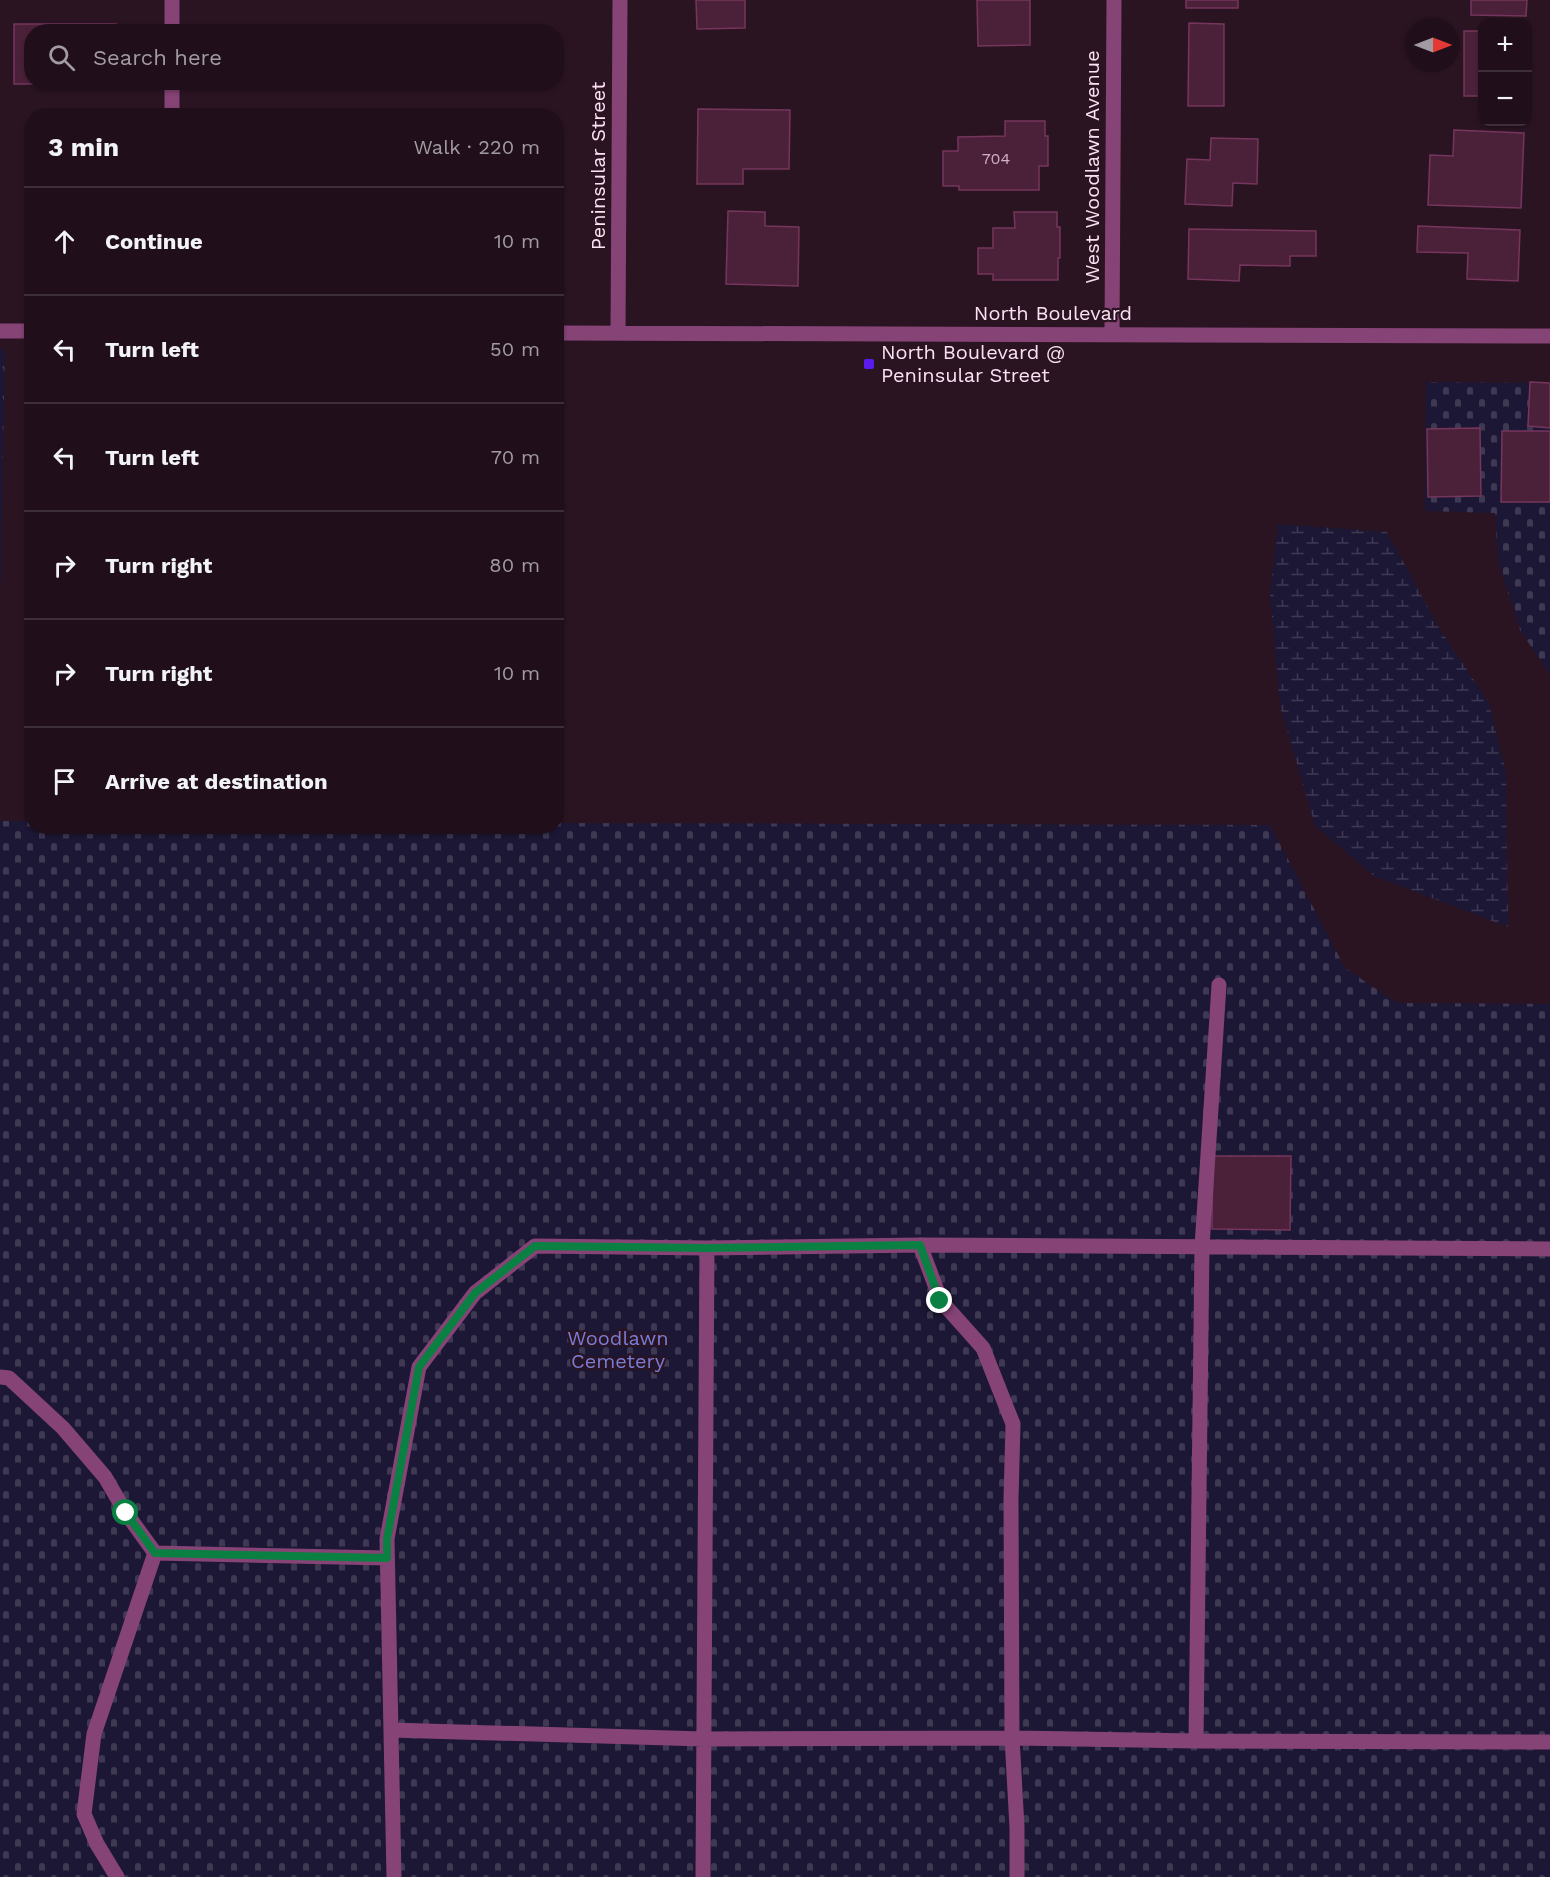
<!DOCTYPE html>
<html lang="en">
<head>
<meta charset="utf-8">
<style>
  :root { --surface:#200f1a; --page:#281823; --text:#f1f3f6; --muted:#a29ca2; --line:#3d2f39 }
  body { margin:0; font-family:"Work Sans",sans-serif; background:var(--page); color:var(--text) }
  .controls { position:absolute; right:18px; top:18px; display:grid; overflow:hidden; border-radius:12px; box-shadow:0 2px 4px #0004 }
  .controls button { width:54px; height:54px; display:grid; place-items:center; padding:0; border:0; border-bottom:2px solid var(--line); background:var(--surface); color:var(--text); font:30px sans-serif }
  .compass { position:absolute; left:1406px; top:18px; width:54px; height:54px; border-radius:50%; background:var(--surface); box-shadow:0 2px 4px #0004; rotate:90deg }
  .stop { position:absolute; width:18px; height:18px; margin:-14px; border:4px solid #0b8043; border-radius:50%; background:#fff }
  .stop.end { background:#0b8043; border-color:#fff; box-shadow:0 2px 6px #0008 }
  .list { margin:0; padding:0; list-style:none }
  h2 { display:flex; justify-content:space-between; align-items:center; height:78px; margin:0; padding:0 24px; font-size:26px }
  h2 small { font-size:20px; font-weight:400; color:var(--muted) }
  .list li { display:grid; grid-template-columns:39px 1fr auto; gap:18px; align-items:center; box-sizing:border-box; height:108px; padding:0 24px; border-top:2px solid var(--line) }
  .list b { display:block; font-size:22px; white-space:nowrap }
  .list em { font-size:20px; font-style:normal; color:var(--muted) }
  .icon { flex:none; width:33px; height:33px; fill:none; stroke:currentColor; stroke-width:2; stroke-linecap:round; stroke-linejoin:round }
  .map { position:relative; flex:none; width:1550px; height:1877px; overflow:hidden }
  .search { position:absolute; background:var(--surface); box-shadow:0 2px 4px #0004; left:24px; top:24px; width:540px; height:66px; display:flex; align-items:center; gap:15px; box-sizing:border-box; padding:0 21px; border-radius:24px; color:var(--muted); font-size:22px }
  .panel { position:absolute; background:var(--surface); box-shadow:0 2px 4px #0004; left:24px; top:108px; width:540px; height:726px; border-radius:24px }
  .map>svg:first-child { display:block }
</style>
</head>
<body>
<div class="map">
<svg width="1550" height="1877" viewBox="0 0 1550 1877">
  <defs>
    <pattern id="wetland-marsh" width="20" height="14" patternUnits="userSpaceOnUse" patternTransform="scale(1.5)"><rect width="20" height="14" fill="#1c1735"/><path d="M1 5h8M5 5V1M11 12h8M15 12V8" fill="none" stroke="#3e3853"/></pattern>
    <pattern id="cemetery-stones" width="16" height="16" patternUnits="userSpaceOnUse" patternTransform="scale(1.5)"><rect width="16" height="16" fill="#1c1735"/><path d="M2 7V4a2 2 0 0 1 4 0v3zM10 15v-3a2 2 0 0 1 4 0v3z" fill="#3e3853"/></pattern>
    <pattern id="park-tufts" width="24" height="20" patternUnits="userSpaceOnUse" patternTransform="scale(1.5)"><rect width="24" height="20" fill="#1c1735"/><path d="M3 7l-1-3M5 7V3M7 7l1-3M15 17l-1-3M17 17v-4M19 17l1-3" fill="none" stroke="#3e3853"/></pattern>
  </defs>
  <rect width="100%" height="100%" fill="#2b1422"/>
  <path fill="url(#wetland-marsh)" d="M1278 524 1387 532 1438 626 1489 703 1506 772 1508 927 1374 876 1315 826 1280 706 1270 594Z"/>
  <path fill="url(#cemetery-stones)" d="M1426 382 1550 383V675L1520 630 1498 561 1495 513 1425 511Z
    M0 821H31L32 826H556L557 823 1270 825 1345 968 1397 1003 1550 1004V1877H0Z"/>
  <path fill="url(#park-tufts)" d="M0 349H5L0 620Z"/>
  <path fill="#4b213a" stroke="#75355c" stroke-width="1.5" d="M696 0H745V28L697 29Z
    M977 0H1030V45L978 46Z
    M1186 0H1238V8H1186Z
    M1471 0H1527L1526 16 1471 15Z
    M1189 23 1224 24V106H1188Z
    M14 24H116V32H32V82L116 84H14Z
    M1464 31H1482V96H1464Z
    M222 82H302V88L222 87Z
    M698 109 790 110 789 169H743V184H697Z
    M1005 121H1045V136H1048V166H1039V190H959V186H943V151H958V137L1005 136Z
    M28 130H32V182L27 181Z
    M1454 130 1524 133 1521 208 1428 205 1430 155 1453 156Z
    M1211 138 1258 139 1257 184 1233 183 1232 206 1185 204 1187 159 1210 160Z
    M728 211 765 212V226L799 227 798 286 726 284Z
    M1014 212H1057V227H1060V258H1058V280H993V274H978V248H993V228H1015Z
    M1418 226 1520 230 1518 281 1467 279 1468 253 1417 252Z
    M1189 229 1316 231V256H1290V266L1240 265 1239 281 1188 279Z
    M1530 382 1550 383V428L1528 426Z
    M1480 428 1481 496 1428 497 1427 429Z
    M1502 431H1550V502H1501Z
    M1213 1156H1291L1290 1230 1212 1229Z"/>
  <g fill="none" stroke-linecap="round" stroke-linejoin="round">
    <path stroke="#864376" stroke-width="15" d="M172 32V0
      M172 116V82
      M0 331H32
      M556 333 1550 336
      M618 333 620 0
      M1112 334 1114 0
      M0 1377 9 1378 63 1428 105 1477 126 1513 155 1553 387 1558
      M391 1730 704 1739 1012 1738 1011 1499 1013 1424 983 1348 941 1301 920 1245
      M1196 1741 1202 1247 1219 985
      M117 1877 97 1844 84 1814 94 1734 155 1553
      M394 1877 387 1539 419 1367 475 1293 535 1246 707 1248 920 1245 1550 1249
      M703 1877 707 1248
      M1017 1877V1827L1012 1738 1196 1741 1550 1742"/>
  </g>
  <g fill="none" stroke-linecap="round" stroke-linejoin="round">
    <path stroke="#0b8043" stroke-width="8" d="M126 1513 155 1553 387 1558V1539L419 1367 475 1293 535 1246 707 1248 920 1245 940 1301"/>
  </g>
  <rect fill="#5a1ced" stroke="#2b1422" stroke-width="2" x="863" y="358" width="12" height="12" rx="3"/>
  <g text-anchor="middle" stroke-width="4.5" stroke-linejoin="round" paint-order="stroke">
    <g font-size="16" fill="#d0b0c6">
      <text x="996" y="164">704</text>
    </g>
    <g font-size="20" fill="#fde0f4" stroke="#2b1422">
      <text transform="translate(598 166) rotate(-90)" y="7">Peninsular Street</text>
      <text transform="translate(1092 167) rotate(-90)" y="7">West Woodlawn Avenue</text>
      <text x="1053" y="320">North Boulevard</text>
    </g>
    <g font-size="20" fill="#fde0f4" stroke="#2b1422" text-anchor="start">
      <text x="881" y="359">North Boulevard @<tspan x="881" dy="23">Peninsular Street</tspan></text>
    </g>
    <g font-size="20" fill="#777ddb" stroke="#2b1422">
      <text x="618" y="1345">Woodlawn<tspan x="618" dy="23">Cemetery</tspan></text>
    </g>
  </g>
</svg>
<div class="controls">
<button>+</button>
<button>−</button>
</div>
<svg class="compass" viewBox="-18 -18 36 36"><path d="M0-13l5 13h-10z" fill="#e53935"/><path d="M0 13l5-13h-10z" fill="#a29ca2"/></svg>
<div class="stop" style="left:126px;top:1513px"></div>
<div class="stop end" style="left:940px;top:1301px"></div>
<div class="search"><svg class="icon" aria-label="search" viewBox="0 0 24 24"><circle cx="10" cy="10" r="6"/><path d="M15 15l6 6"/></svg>Search here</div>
<section class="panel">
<h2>3 min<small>Walk · 220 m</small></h2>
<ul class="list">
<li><svg class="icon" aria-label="ahead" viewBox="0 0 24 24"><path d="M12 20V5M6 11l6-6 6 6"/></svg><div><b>Continue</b></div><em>10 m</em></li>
<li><svg class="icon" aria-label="left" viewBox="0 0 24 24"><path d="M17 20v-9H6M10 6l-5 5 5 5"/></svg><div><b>Turn left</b></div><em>50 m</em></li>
<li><svg class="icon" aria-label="left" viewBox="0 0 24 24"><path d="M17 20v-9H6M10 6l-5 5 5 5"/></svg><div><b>Turn left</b></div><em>70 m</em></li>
<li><svg class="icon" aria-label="right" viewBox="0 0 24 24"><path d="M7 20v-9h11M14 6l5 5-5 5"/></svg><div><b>Turn right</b></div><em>80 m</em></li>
<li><svg class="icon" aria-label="right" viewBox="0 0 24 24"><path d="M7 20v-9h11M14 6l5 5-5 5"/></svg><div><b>Turn right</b></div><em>10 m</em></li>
<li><svg class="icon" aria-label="arrive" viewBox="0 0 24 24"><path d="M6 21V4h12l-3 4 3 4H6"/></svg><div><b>Arrive at destination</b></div></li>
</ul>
</section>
</div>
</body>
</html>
